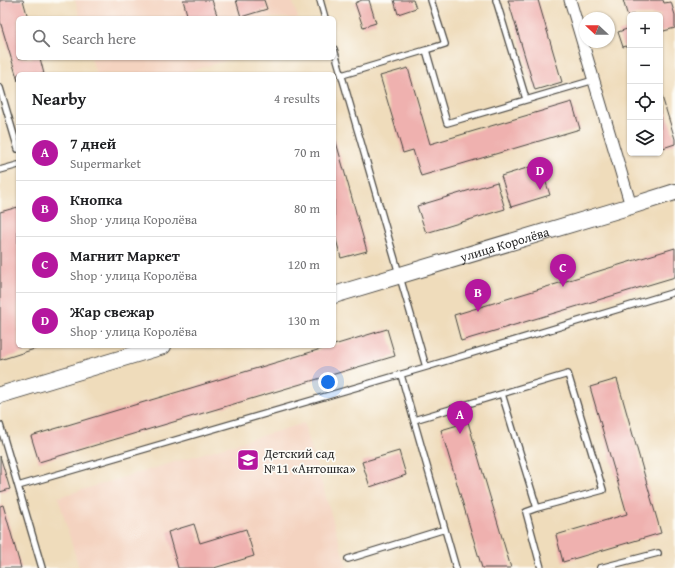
<!DOCTYPE html>
<html lang="en">
<head>
<meta charset="utf-8">
<style>
  :root { --surface:#fff; --page:#f6f6f6; --text:#202124; --muted:#757577; --line:#e0e0e0; --accent:#b5179e }
  body { margin:0; font-family:"Gentium Book Plus",serif; background:var(--page); color:var(--text) }
  .controls { position:absolute; right:12px; top:12px; display:grid; overflow:hidden; border-radius:6px; box-shadow:0 1px 3px #0004 }
  .controls button { width:36px; height:36px; display:grid; place-items:center; padding:0; border:0; border-bottom:1px solid var(--line); background:var(--surface); color:var(--text); font:20px sans-serif }
  .compass { position:absolute; left:579px; top:12px; width:36px; height:36px; border-radius:50%; background:var(--surface); box-shadow:0 1px 3px #0004; rotate:292deg }
  .you { position:absolute; left:328px; top:382px; width:14px; height:14px; margin:-10px; border:3px solid #fff; border-radius:50%; background:#1a73e8; box-shadow:0 0 0 6px #1a73e833 }
  .badge { display:grid; place-items:center; width:26px; height:26px; border-radius:50%; background:var(--accent); color:#fff; font-size:13px; font-weight:700 }
  .pin { position:absolute; translate:-50% -33px; filter:drop-shadow(0 1px 2px #0008) }
  .pin::after { content:''; position:absolute; top:21px; width:14px; height:12px; background:inherit; clip-path:polygon(0 0,100% 0,50% 100%) }
  .list { margin:0; padding:0; list-style:none }
  h2 { display:flex; justify-content:space-between; align-items:center; height:52px; margin:0; padding:0 16px; font-size:17px }
  h2 small { font-size:13px; font-weight:400; color:var(--muted) }
  .list li { display:grid; grid-template-columns:26px 1fr auto; gap:12px; align-items:center; box-sizing:border-box; height:56px; padding:0 16px; border-top:1px solid var(--line) }
  .list b { display:block; font-size:15px; white-space:nowrap }
  .list p { margin:0; font-size:13px; white-space:nowrap; color:var(--muted) }
  .list em { font-size:13px; font-style:normal; color:var(--muted) }
  .icon { flex:none; width:22px; height:22px; fill:none; stroke:currentColor; stroke-width:2; stroke-linecap:round; stroke-linejoin:round }
  .map { position:relative; flex:none; width:675px; height:568px; overflow:hidden }
  .search { position:absolute; background:var(--surface); box-shadow:0 1px 3px #0004; left:16px; top:16px; width:320px; height:44px; display:flex; align-items:center; gap:10px; box-sizing:border-box; padding:0 14px; border-radius:6px; color:var(--muted); font-size:15px }
  .panel { position:absolute; background:var(--surface); box-shadow:0 1px 3px #0004; left:16px; top:72px; width:320px; height:276px; border-radius:6px }
  .map>svg:first-child { display:block }
</style>
</head>
<body>
<div class="map">
<svg width="675" height="568" viewBox="0 0 675 568">
  <rect width="100%" height="100%" fill="#fdfcf7"/>
  <filter id="ink" filterUnits="userSpaceOnUse"><feTurbulence type="fractalNoise" baseFrequency=".025" numOctaves="2"/><feDisplacementMap in="SourceGraphic" scale="8" xChannelSelector="R" yChannelSelector="G"/><feConvolveMatrix kernelMatrix="1 2 1 2 8 2 1 2 1" color-interpolation-filters="sRGB"/></filter>
  <filter id="wash" filterUnits="userSpaceOnUse"><feTurbulence type="fractalNoise" baseFrequency=".012" numOctaves="4" result="noise"/><feDisplacementMap in="SourceGraphic" scale="16" xChannelSelector="R" yChannelSelector="G"/><feGaussianBlur stdDeviation="0.9" result="paint"/><feColorMatrix in="noise" values="0 0 0 0 0 0 0 0 0 0 0 0 0 0 0 0 0 1.4 0 .05"/><feComposite in="paint" operator="in"/></filter>
  <g filter="url(#wash)">
    <rect width="100%" height="100%" fill="#efdcbb"/>
    <path fill="#f4d3c0" d="M75 0H292L298 18H80Z
      M91 58H234L180 74H96Z
      M304 423 347 568H79L58 497Z"/>
    <g id="blocks">
      <path fill="#efb1af" d="M0 0H23L28 18H18V58H40L44 74H18V81L0 21Z
        M183 0H212L218 18H188Z
        M236 0H264L267 9 241 17Z
        M362 0H369L376 23 363 27 355 3Z
        M394 0H413L416 8 398 14Z
        M508 0H538L562 82 535 90Z
        M623 0H663L664 3 671 2 675 15V28L660 32V15H630V24Z
        M630 28V45L623 47 618 32Z
        M408 68 430 144 572 102 580 129 421 176 413 150 403 153 380 76Z
        M660 90 675 139V144L660 149Z
        M334 135 367 251 341 258 334 232Z
        M540 164 550 195 511 207 501 176Z
        M497 182 505 209 426 233 417 206Z
        M18 207V346H44L0 360V212Z
        M675 248V277L461 341 454 315Z
        M387 329 395 356 39 462 31 436 331 346H334V345Z
        M617 379 661 533 563 562 556 535 627 514 590 387Z
        M468 422 511 568H482L441 430Z
        M399 451 406 475 370 487 362 462Z
        M0 456 10 489 0 492Z
        M3 505 21 568H0V506Z
        M194 524 200 543 246 529 254 556 214 568H178L168 532Z"/>
    </g>
  </g>
  <g filter="url(#ink)">
    <use href="#blocks" fill-opacity="0" stroke="#484641" stroke-width="1"/>
    <g fill="none" stroke-linecap="round" stroke-linejoin="round">
      <g stroke="#484641" stroke-width="8">
        <path id="lane" d="M320 0 325 18
          M496 0 526 99
          M426 50 445 44 431 0
          M342 75 426 50 447 123 594 80
          M0 88 18 149
          M0 170 18 165
          M426 367 675 292
          M401 375 456 568
          M502 394 537 508
          M414 420 568 374 603 490 537 508 526 512 541 568
          M0 425 42 568
          M18 486 426 367 334 49
          M348 559 445 529
          M600 568 658 553"/>
      </g>
      <g stroke="#484641" stroke-width="13">
        <path id="street" d="M570 0 631 206"/>
      </g>
      <g stroke="#484641" stroke-width="18">
        <g id="secondary">
          <path id="s1" d="M334 295 631 206 675 192"/>
          <path d="M0 395 163 346"/>
        </g>
      </g>
      <use href="#lane" stroke="#fff" stroke-width="5.5"/>
      <use href="#street" stroke="#fff" stroke-width="11"/>
      <use href="#secondary" stroke="#fff" stroke-width="16"/>
    </g>
  </g>
  <defs>
    <g id="school-square" transform="scale(1.15)"><rect x="-9" y="-9" width="18" height="18" rx="4" fill="#b5179e" stroke="#fdfcf7"/><path d="M0-5L7-2L0 1L-7-2ZM-4 1L0 2.5L4 1V4Q0 6-4 4Z" fill="#fff"/></g>
  </defs>
  <g fill-rule="evenodd">
    <use href="#school-square" x="248" y="460"/>
  </g>
  <g text-anchor="middle" stroke-width="3.5" stroke-linejoin="round" paint-order="stroke">
    <g font-size="13" fill="#2b2b2b" stroke="#fdfcf7">
      <text dy="5" stroke="none"><textPath href="#s1" startOffset="178">улица Королёва</textPath></text>
    </g>
    <g font-size="13" fill="#2b2b2b" stroke="#fdfcf7" text-anchor="start">
      <text x="264" y="458">Детский сад<tspan x="264" dy="15">№11 «Антошка»</tspan></text>
    </g>
  </g>
</svg>
<div class="controls">
<button>+</button>
<button>−</button>
<button><svg class="icon" aria-label="locate" viewBox="0 0 24 24"><circle cx="12" cy="12" r="6"/><path d="M12 2v4M12 18v4M2 12h4M18 12h4"/></svg></button>
<button><svg class="icon" aria-label="layers" viewBox="0 0 24 24"><path d="M12 4l9 5-9 5-9-5zM3 14l9 5 9-5"/></svg></button>
</div>
<svg class="compass" viewBox="-18 -18 36 36"><path d="M0-13l5 13h-10z" fill="#e53935"/><path d="M0 13l5-13h-10z" fill="#757577"/></svg>
<div class="you"></div>
<div class="pin badge" style="left:460px;top:434px">A</div>
<div class="pin badge" style="left:478px;top:312px">B</div>
<div class="pin badge" style="left:563px;top:287px">C</div>
<div class="pin badge" style="left:540px;top:190px">D</div>
<div class="search"><svg class="icon" aria-label="search" viewBox="0 0 24 24"><circle cx="10" cy="10" r="6"/><path d="M15 15l6 6"/></svg>Search here</div>
<section class="panel">
<h2>Nearby<small>4 results</small></h2>
<ul class="list">
<li><span class="badge">A</span><div><b>7 дней</b><p>Supermarket</p></div><em>70 m</em></li>
<li><span class="badge">B</span><div><b>Кнопка</b><p>Shop · улица Королёва</p></div><em>80 m</em></li>
<li><span class="badge">C</span><div><b>Магнит Маркет</b><p>Shop · улица Королёва</p></div><em>120 m</em></li>
<li><span class="badge">D</span><div><b>Жар свежар</b><p>Shop · улица Королёва</p></div><em>130 m</em></li>
</ul>
</section>
</div>
</body>
</html>
